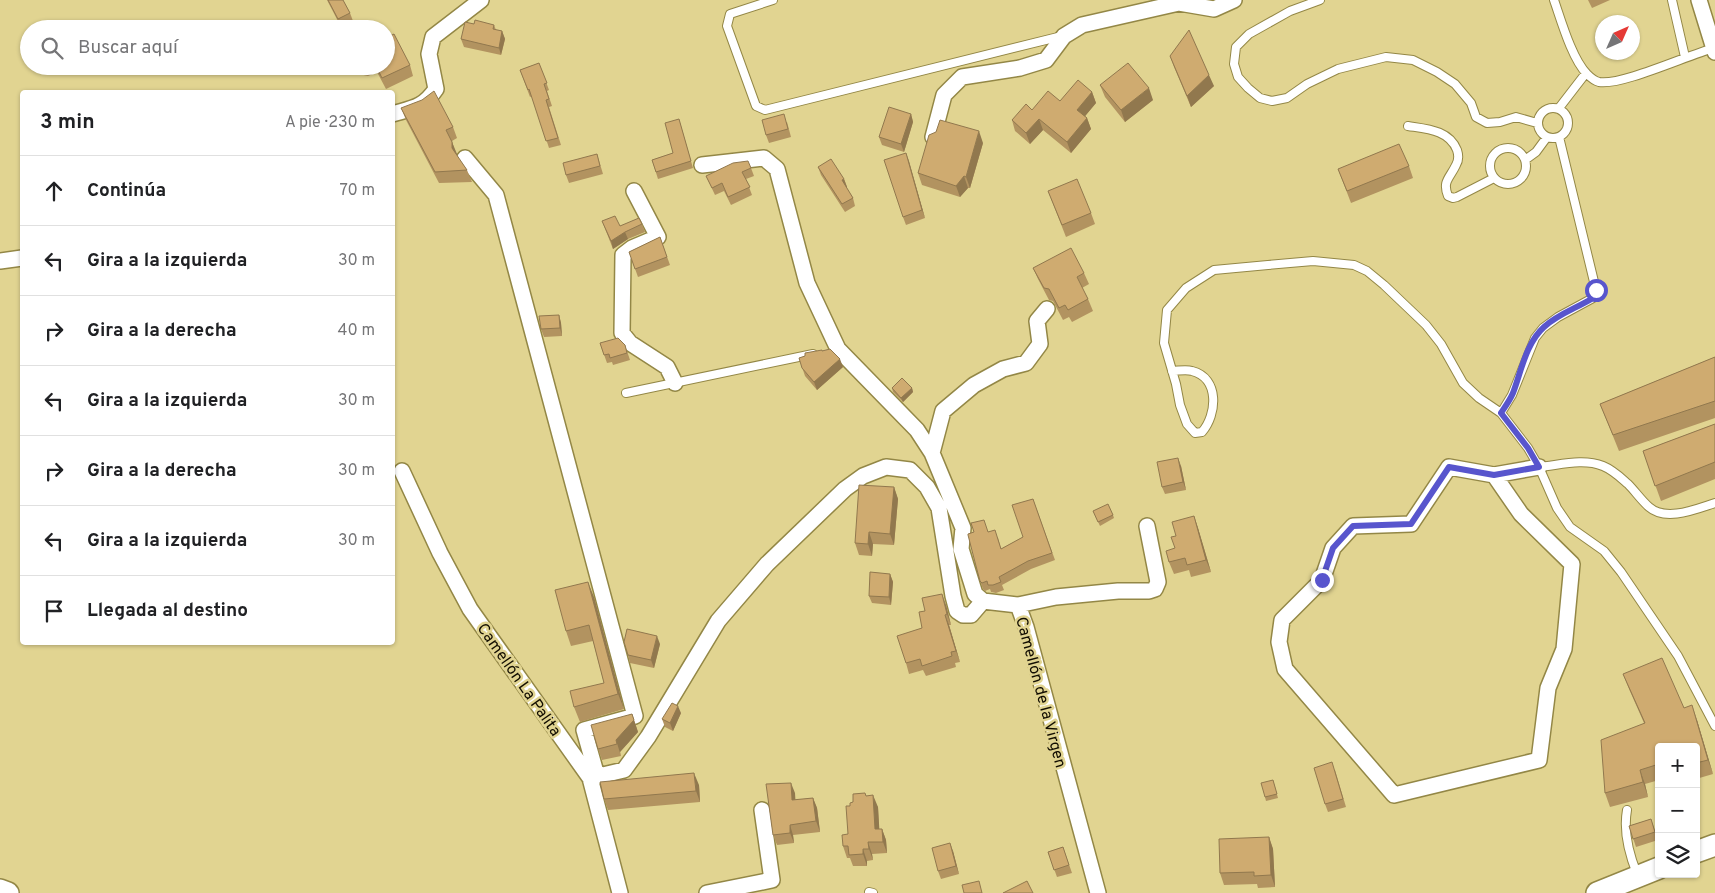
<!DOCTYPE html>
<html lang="es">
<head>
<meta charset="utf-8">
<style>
  :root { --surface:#fff; --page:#f2f2f2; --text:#202124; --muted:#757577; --line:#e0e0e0 }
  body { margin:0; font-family:Overpass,sans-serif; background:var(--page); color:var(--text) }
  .controls { position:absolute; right:15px; bottom:15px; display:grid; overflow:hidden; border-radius:5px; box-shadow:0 1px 4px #0004 }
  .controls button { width:45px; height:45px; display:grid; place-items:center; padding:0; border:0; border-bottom:1px solid var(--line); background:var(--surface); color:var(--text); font:25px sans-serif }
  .compass { position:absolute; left:1595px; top:15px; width:45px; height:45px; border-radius:50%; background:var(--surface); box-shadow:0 1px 4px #0004; rotate:45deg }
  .stop { position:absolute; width:15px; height:15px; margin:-11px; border:4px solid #5855cd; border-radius:50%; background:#fff }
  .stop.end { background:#5855cd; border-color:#fff; box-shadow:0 1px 5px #0008 }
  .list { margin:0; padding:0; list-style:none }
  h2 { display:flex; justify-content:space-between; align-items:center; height:65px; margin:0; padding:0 20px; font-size:21px }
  h2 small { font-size:16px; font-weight:400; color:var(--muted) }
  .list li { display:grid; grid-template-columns:32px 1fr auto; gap:15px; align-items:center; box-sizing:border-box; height:70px; padding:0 20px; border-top:1px solid var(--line) }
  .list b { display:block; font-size:19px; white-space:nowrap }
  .list em { font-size:16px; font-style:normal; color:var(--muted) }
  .icon { flex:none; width:28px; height:28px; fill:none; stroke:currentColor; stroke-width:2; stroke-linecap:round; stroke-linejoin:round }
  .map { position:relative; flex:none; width:1715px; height:893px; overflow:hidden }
  .search { position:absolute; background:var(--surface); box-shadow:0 1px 4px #0004; left:20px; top:20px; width:375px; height:55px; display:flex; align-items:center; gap:12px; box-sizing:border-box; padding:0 18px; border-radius:28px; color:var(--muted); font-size:19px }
  .panel { position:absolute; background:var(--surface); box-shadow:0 1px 4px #0004; left:20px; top:90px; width:375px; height:555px; border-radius:5px }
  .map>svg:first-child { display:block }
</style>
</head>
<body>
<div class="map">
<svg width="1715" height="893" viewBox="0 0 1715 893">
  <rect width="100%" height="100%" fill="#e1d491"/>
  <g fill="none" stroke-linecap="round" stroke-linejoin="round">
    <g stroke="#938746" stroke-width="10">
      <path id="lane" d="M773 0 730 14 727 26 756 106 765 110 1062 36
        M1320 0 1290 11 1249 34 1236 47 1234 64 1238 77 1248 88 1260 98 1272 101 1287 98 1307 84 1338 69 1386 57 1413 60 1437 72 1455 84 1471 103 1476 117 1487 123 1500 122 1516 117 1537 123
        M1554 0C1561 20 1572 59 1587 74 1590 77 1595 81 1599 82 1621 86 1688 55 1714 48
        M1672 0 1685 57
        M1538 123a15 15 0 1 1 30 0a15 15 0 1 1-30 0Z
        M1559 108 1586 73
        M1408 126C1427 129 1449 130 1457 150 1459 156 1459 160 1456 165 1450 178 1442 181 1448 196L1453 198 1457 197 1494 178
        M1490 166a18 18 0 1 1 36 0a18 18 0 1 1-36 0Z
        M1525 160 1536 152 1547 137
        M1172 371C1178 371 1186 369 1192 371 1220 378 1217 415 1202 432L1195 433 1187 424 1180 405 1176 384 1164 343 1167 310 1186 288 1214 270 1268 265 1313 261 1354 265 1367 271 1384 285 1426 325 1441 344 1463 383 1479 398 1501 413 1528 448 1539 467 1557 508 1570 527 1604 551 1621 572 1678 656 1715 726
        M626 393 813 354
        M1501 413 1512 395 1535 338 1543 328 1558 317 1593 298 1596 290 1559 137
        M1539 467C1560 465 1583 458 1603 466 1613 470 1620 477 1628 484 1635 491 1641 500 1649 507 1666 522 1696 509 1715 503
        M1627 810C1623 832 1629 854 1637 874
        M869 892 873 893"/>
    </g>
    <g stroke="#938746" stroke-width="18">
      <path id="street" d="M1699 0 1715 52
        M392 114C413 108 423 108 436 89L429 54 433 37 481 0
        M933 137 944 95 962 77 1020 68 1046 60 1064 36 1082 25 1179 3 1214 9 1234 0
        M465 158 496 195 635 716 584 730 597 776
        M702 165 764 158 777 169 807 283 838 349 917 430 932 453 963 528 961 549 975 594 983 601 1018 605 1056 597 1118 591H1149L1155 589 1158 582 1147 526
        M634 191 658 237 632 248 623 255 622 333 630 343 667 367 675 383
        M0 261 22 258
        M932 453 943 411 974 385 1003 369 1026 363 1040 344 1037 321 1047 309
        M402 471 440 553 470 609 590 778 620 893
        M1494 475 1521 514 1572 564 1564 649 1548 688 1539 760 1394 795 1285 669 1279 642 1282 620 1322 580 1333 548 1353 526 1411 524 1449 467 1494 475 1539 467
        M1018 605 1026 627 1098 893
        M590 778 624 770 648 737 718 621 767 564 845 489 863 476 886 467 910 470 927 487 939 508 953 596 957 611 963 615H971L983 601
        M707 893 772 880 762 810"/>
    </g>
    <g stroke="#938746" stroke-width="24">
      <path id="secondary" d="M1696 852 1715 845
        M0 890 8 893
        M1597 893 1659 868"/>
    </g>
    <use href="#lane" stroke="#fff" stroke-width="8"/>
    <use href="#street" stroke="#fff" stroke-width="15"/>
    <use href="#secondary" stroke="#fff" stroke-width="21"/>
  </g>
  <path fill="#b29360" d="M327 0H343L350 13 353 21 341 27Z
    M1588 0H1610L1592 8Z
    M474 24 494 25 496 30 502 31 505 39 501 55 464 47 461 39Z
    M1170 56 1214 86 1191 107 1174 67Z
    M539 63 549 90 547 91 552 106 549 107 561 145 549 148 532 96 530 97 520 70Z
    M410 65 413 76 386 89 377 72 368 76 359 74 356 66H386Z
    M1100 85 1153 100 1125 122 1105 97Z
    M1092 92 1096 103 1085 116 1087 118 1091 129 1071 153 1043 130 1030 144 1015 131 1012 120 1032 110 1060 101Z
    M401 108 453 127 457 138 452 141 456 155 467 170 472 182 439 183 406 120Z
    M911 114 913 122 904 152 882 145 879 137Z
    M679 119 693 168 658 179 652 160 673 153Z
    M787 122 791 137 769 143 766 135Z
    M983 143 970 188H968L960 197 922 185 918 173Z
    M906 153 925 218 906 225 903 217Z
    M597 154 603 174 569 183 566 175Z
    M1409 166 1413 178 1351 203 1338 169Z
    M818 167 844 179 847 187H846L853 198 855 206 845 212 821 175Z
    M751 168 754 176 746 179 752 195 731 205 724 191 715 195 706 176Z
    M1048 191 1091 213 1095 224 1066 237Z
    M602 221 620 226 642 224 645 232 628 239 613 249Z
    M660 237 670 265 638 277 629 252Z
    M1033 268 1084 273 1089 284 1082 288 1088 299 1093 311 1072 322 1069 317 1063 320 1053 301 1049 300 1038 279Z
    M559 315 561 323 562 336 544 337 541 329Z
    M600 343 625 345 630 360 613 365 612 362 607 363Z
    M822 351 843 367 817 390 805 376 799 358Z
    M1715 357V418L1619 451 1600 404Z
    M892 388H912L913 392 903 402 893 392Z
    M1715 424V479L1661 501 1643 451Z
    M1181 466 1186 490 1165 494 1162 487Z
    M894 487 898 499 894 545 873 544 872 556 859 555 855 543Z
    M1033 499 1055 560 1031 569 1002 585 1004 590 996 593 991 592 990 589 985 591 983 589 980 581 974 532H988L998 538 1001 549 1023 537Z
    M1093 511 1113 515 1114 518 1100 526Z
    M1194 516 1198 528 1211 572 1191 577 1189 570 1174 574 1169 562 1175 548 1176 536Z
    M890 574 893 582 891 605 872 603 869 596Z
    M594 597 624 709 580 722 574 707 604 683 593 641 571 646 566 631Z
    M946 605 951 625H949L960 662 955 663 956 667 926 676 923 670 909 674 906 663 922 628Z
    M660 644 654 668 630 663 628 655Z
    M1623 674 1684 708 1697 720 1713 774 1696 779V747H1659V780L1645 784 1648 797 1610 807 1605 793 1644 723 1629 689Z
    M681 713 673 731 665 727 662 719Z
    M632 714 638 732 620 752 621 756 602 760 598 749Z
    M1335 770 1346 807 1328 812 1325 804Z
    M1273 780 1278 798 1266 801 1265 797Z
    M699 785 700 802 608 810 604 799Z
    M795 793V800L813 798 817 808 820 832 793 835 794 843 777 845 773 835Z
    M866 796 878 807 879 829H882L886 840 887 853 872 854 873 860 867 861V866H853L850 858H847L843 846 848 834 850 806 853 802Z
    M1651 819 1658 840 1636 847 1629 826Z
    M1269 837 1273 849 1275 887 1258 888 1257 884 1224 885 1220 873Z
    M1063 847 1072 873 1057 877 1048 852Z
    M953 851 959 874 941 879 938 871Z"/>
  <path fill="#91784e" d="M502 31 505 39 501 55 499 48Z
    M1209 75 1214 86 1191 107 1187 96Z
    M1149 88 1153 100 1125 122 1121 110Z
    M1092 92 1096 103 1081 121 1077 110Z
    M911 114 913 122 904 152 901 144Z
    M1087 118 1091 129 1071 153 1067 142Z
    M1039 119 1043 130 1030 144 1026 133Z
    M979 131 983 143 970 188 966 177Z
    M452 142 457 154 456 160 452 148Z
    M906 153 909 161 925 218 922 210Z
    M964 176 968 188 960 197 956 186Z
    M844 179 847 187 845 188 842 180Z
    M625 232 628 239 613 249 611 241Z
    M559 315 561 323 562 336 560 328Z
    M840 359 843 367 817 390 814 382Z
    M912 388 913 392 903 402 901 398Z
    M1178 458 1181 466 1186 490 1183 482Z
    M894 487 898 499 894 545 890 534Z
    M1194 516 1198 528 1211 572 1206 560Z
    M869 532 873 544 872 556 868 544Z
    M890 574 893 582 891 605 889 597Z
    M588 582 594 597 624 709 618 694Z
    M942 594 946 605 951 625 947 614Z
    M945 615 949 625 960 662 956 651Z
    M657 636 660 644 654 668 651 660Z
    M1692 705 1697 720 1713 774 1708 760Z
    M678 706 681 713 673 731 670 723Z
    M632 714 638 732 620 752 621 756 616 740Z
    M1640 770 1645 784 1648 797 1643 782Z
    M694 773 699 785 700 802 696 791Z
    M791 783 795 793 796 810 792 800Z
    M873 795 878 807 880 840 875 829Z
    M813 798 817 808 820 832 816 821Z
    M790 825 793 835 794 843 790 833Z
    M882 829 886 840 887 853 883 842Z
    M1269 837 1273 849 1275 887 1271 875Z
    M868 842 872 854 873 860 869 849Z
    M950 843 953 851 959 874 956 866Z
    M863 849 867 861V866L863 854Z"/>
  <path fill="#cfab70" stroke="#91784e" d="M328 0H343L350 13 338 19Z
    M475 20 494 25 493 29 502 31 499 48 461 39 465 22 474 24Z
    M1189 30 1209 75 1187 96 1170 56Z
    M394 34 410 65 382 78 376 66H386V38Z
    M539 63 547 83 544 84 549 99 546 100 558 138 546 141 529 89 528 90 520 70Z
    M1128 63 1149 88 1121 110 1100 85Z
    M1078 80 1092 92 1077 110 1087 118 1067 142 1039 119 1026 133 1012 120 1026 104 1032 110 1048 91 1060 101Z
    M434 91 453 127 446 130 452 142V148L467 170 435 172 401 108 422 100Z
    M889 107 911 114 901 144 879 137Z
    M784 114 788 129 766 135 762 120Z
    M679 119 691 161 656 172 652 160 673 153 665 123Z
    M940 120 979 131 966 177 964 176 956 186 918 173 929 135 936 132Z
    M1399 144 1409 166 1347 191 1338 169Z
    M906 153 922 210 903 217 884 160Z
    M597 154 600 166 566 175 563 163Z
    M831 159 844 179 842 180 853 198 842 204 818 167Z
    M748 161 751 168 742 172 750 187 728 197 722 183 712 188 706 176 733 163Z
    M1077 179 1091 213 1062 225 1048 191Z
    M615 216 620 226 639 218 642 224 625 232 611 241 602 221Z
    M660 237 667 257 635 269 629 252Z
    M1071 248 1084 273 1077 277 1088 299 1068 310 1065 305 1059 308 1049 289 1044 288 1033 268Z
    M559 315 560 328 541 329 539 316Z
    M618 338 625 345 627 353 610 358 609 354 604 355 600 343Z
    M830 349 840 359 814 382 802 368 799 358 805 356V353L822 350V351Z
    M1715 357V401L1613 435 1600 404Z
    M902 378 912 388 901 398 892 388Z
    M1715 424V462L1655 486 1643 451Z
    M1178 458 1183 482 1162 487 1157 462Z
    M859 485 894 487 890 534 869 532 868 544 855 543Z
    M1033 499 1052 553 1028 561 999 577 1001 582 993 585H988L987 581 982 583 980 581 976 566 968 535V534L974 532 971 523 984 520 988 532 995 530 1001 549 1023 537 1012 505Z
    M1108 504 1113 515 1098 522 1093 511Z
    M1194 516 1206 560 1187 565 1185 558 1169 562 1166 551 1175 548 1171 537 1176 536 1172 522Z
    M870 572 890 574 889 597 869 596Z
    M588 582 618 694 574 707 570 691 604 683 589 625 566 631 555 590Z
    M942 594 947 614 945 615 956 651 951 652 952 656 922 666 920 659 906 663 897 636 922 628 919 612 925 611 922 598Z
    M627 629 657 636 651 660 628 655 624 642Z
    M1662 658 1684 708 1692 705 1708 760 1696 763V747H1659V764L1640 770 1643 782 1605 793 1601 740 1645 723 1623 674Z
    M672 703 678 706 670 723 662 719Z
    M632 714 634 720 616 740 617 744 598 749 591 725Z
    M1332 762 1343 799 1325 804 1314 768Z
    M694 773 696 791 604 799 600 782Z
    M1273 780 1277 794 1265 797 1261 783Z
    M791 783 792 800 813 798 816 821 790 825V833L773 835 766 784Z
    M865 793 866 796 873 795 875 829H882L883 842H868L869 849H863V854L849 855 848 846H843L842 835 848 834 846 806H850V803L853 802V794Z
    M1651 819 1655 832 1633 839 1629 826Z
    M1269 837 1271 875 1254 876V872L1220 873 1219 839Z
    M950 843 956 866 938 871 932 848Z
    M1063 847 1069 865 1054 870 1048 852Z
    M979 881 982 893H964L962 885Z
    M1027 881 1033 893H1003Z"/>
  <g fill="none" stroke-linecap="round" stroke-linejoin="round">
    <path stroke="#5855cd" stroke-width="6" d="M1322 580 1333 548 1353 526 1411 524 1449 467 1494 475 1539 467 1528 448 1501 413C1505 407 1510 400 1513 393 1521 372 1526 343 1544 327 1558 314 1577 308 1593 298L1596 290"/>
  </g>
  <g text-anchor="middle" stroke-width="5" stroke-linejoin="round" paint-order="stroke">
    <g font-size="16" fill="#120d00" stroke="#e1d491">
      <text transform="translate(520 679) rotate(55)" y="6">Camellón La Palita</text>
      <text transform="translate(1042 692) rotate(75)" y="6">Camellón de la Virgen</text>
    </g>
  </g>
</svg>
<div class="controls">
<button>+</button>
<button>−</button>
<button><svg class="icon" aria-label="layers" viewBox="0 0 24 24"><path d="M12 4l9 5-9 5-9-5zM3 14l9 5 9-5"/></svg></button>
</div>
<svg class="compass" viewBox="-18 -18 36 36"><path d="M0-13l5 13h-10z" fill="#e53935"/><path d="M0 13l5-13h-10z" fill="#757577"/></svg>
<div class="stop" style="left:1596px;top:290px"></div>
<div class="stop end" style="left:1322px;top:580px"></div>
<div class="search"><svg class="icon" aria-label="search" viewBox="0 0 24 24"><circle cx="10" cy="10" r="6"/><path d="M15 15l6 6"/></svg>Buscar aquí</div>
<section class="panel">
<h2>3 min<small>A pie · 230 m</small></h2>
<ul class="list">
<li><svg class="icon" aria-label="ahead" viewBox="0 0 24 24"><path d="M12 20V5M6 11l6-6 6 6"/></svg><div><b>Continúa</b></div><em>70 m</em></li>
<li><svg class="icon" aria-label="left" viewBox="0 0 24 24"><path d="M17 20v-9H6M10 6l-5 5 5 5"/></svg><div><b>Gira a la izquierda</b></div><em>30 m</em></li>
<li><svg class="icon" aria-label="right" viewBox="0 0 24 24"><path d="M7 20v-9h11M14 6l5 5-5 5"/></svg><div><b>Gira a la derecha</b></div><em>40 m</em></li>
<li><svg class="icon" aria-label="left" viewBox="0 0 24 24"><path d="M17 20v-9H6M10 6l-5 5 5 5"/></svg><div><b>Gira a la izquierda</b></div><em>30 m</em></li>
<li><svg class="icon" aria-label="right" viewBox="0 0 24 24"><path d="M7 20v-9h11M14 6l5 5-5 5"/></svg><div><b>Gira a la derecha</b></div><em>30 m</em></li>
<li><svg class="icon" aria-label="left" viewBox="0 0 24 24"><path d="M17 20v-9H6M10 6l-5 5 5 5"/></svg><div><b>Gira a la izquierda</b></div><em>30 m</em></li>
<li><svg class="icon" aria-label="arrive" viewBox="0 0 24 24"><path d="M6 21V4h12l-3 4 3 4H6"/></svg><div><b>Llegada al destino</b></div></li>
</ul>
</section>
</div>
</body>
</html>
